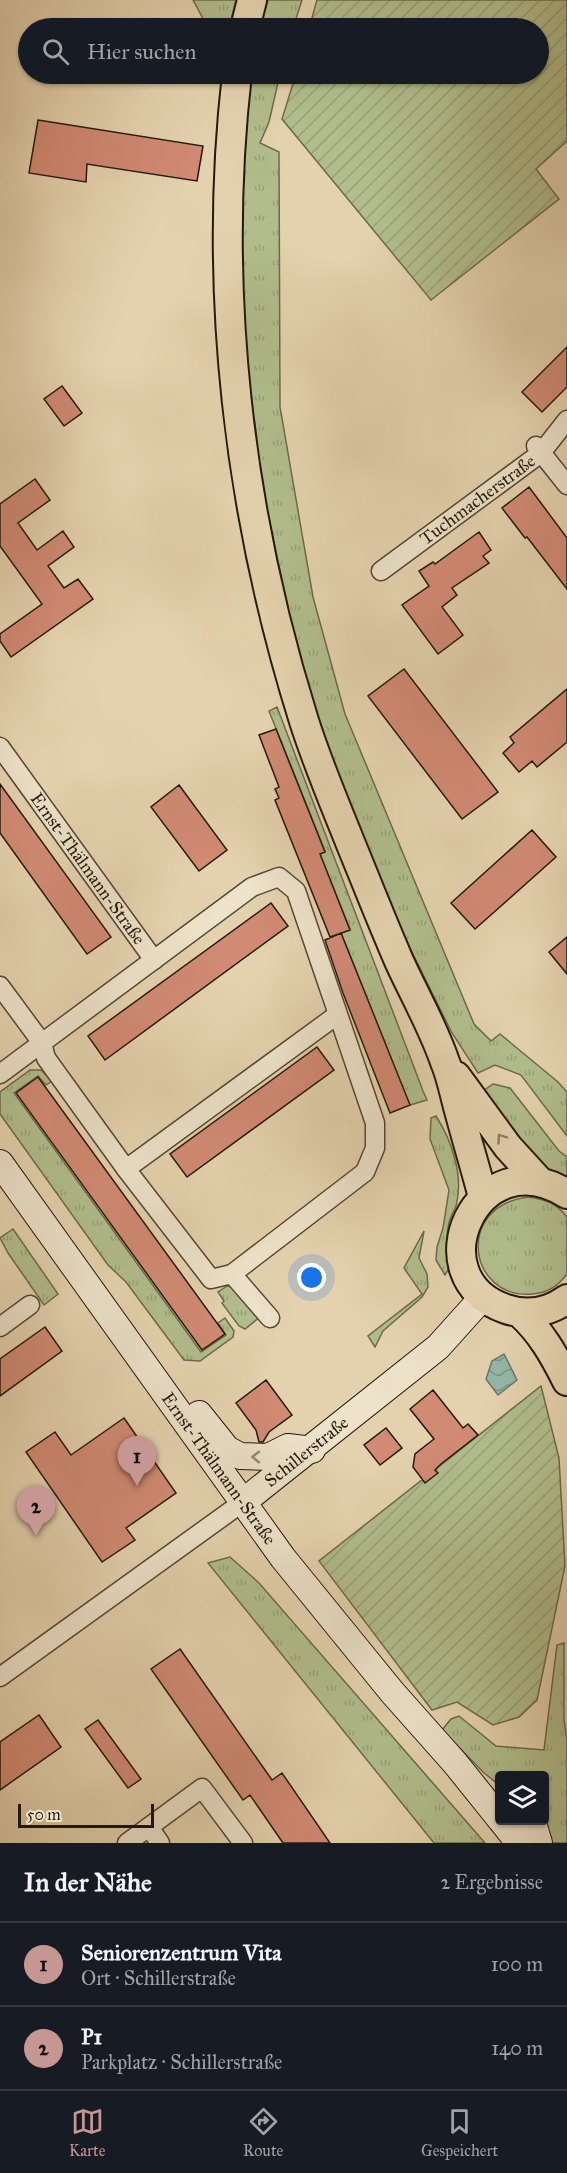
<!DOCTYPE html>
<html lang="de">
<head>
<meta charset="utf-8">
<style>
  :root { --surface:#171b24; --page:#20242c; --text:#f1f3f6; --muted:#9ea1a6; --line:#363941; --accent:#c59692 }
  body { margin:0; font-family:"IM FELL Great Primer",serif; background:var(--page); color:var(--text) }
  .controls { position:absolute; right:18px; bottom:18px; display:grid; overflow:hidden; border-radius:6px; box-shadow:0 2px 4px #0004 }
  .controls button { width:54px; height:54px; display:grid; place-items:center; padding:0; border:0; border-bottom:2px solid var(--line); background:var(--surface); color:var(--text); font:30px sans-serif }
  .scale { position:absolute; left:18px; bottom:15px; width:136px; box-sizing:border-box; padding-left:6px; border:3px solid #25190c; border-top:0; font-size:16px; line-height:21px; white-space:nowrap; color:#25190c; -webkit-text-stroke:4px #ede2ca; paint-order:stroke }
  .you { position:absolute; left:312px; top:1278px; width:21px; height:21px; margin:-15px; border:4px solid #fff; border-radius:50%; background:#1a73e8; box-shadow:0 0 0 9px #1a73e833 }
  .badge { display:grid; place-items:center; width:39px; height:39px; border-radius:50%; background:var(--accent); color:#111; font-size:20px; font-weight:700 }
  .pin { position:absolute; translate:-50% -50px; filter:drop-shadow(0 2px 3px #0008) }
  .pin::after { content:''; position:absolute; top:32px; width:21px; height:18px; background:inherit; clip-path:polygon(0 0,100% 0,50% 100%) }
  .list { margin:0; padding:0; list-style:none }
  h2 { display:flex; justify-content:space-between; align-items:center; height:78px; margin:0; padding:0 24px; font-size:26px }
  h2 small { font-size:20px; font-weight:400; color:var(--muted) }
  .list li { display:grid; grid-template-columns:39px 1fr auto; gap:18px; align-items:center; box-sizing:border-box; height:84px; padding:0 24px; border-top:2px solid var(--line) }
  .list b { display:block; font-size:22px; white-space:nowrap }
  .list p { margin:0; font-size:20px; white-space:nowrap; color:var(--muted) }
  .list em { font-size:20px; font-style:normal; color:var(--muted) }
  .icon { flex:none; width:33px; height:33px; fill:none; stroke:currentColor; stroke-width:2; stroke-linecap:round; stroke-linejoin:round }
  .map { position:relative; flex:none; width:567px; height:1843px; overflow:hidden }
  .search { position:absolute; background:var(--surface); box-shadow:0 2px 4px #0004; left:18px; right:18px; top:18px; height:66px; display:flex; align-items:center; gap:15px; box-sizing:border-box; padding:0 21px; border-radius:33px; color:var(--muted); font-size:22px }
  .sheet { height:246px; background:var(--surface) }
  nav { display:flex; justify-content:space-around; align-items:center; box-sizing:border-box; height:84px; border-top:2px solid var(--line); background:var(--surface); font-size:16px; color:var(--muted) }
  nav a { display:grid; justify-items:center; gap:3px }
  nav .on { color:var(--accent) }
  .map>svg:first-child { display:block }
</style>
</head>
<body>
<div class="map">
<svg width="567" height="1843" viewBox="0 0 567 1843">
  <defs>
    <pattern id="grass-tufts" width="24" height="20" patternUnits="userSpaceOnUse" patternTransform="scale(1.5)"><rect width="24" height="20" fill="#b1bd8c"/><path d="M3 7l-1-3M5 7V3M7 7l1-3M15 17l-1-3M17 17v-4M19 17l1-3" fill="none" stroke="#98a278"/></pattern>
    <pattern id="garden-furrows" width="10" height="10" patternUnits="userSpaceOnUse" patternTransform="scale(1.5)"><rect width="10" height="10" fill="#b1bd8c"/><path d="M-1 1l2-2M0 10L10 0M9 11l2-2" fill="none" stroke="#98a278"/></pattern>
    <pattern id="water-waves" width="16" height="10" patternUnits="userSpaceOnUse" patternTransform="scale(1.5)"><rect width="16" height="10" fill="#95b8a9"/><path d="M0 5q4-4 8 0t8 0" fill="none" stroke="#799588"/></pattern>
  </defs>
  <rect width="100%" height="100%" fill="#e4d2ae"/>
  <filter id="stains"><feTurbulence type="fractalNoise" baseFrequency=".00333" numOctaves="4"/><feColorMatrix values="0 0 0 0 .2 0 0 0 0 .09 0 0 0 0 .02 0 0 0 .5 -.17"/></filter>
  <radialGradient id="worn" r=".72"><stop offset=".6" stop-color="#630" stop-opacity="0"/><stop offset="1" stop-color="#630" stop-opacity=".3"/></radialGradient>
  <path fill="url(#grass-tufts)" stroke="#6b6b4c" stroke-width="1.5" d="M193 0H236L229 28H208Z
    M268 0H302L293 28H260Z
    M250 74H280L269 122 260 143 279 152 280 407 313 597 345 714 474 1024 491 1041 500 1034 558 1082 567 1092V1136L521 1075 495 1065 478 1073 452 1033 393 914 337 775 297 650 262 487 245 342 240 217Z
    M277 707 423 1091 427 1100 410 1105 341 933 350 929 320 854 325 851 269 711Z
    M30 1070H41L52 1081 46 1085 38 1076 14 1093 201 1352 226 1335 218 1323 225 1318 234 1331 233 1337 200 1361 184 1360 126 1282 108 1265 0 1114V1092Z
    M493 1084 510 1088 559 1151 567 1157V1179L538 1166 483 1091Z
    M436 1116C452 1141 464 1177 456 1206 454 1212 450 1217 449 1223 445 1237 448 1256 448 1270L445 1275 436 1260 437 1247 443 1228 449 1190 430 1139 431 1118Z
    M528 1197C545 1199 557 1204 567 1217V1274C559 1285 547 1293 533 1294 468 1300 454 1206 528 1197Z
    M13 1229 58 1294 44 1305 8 1253 0 1238Z
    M424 1231 419 1258 427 1274 428 1287 422 1297 383 1331 375 1347 368 1336 422 1294 404 1268Z
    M227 1286 236 1288 260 1317 245 1329 239 1326 222 1303 224 1301 218 1292Z
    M230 1557 259 1583 485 1843H434L208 1563Z
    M564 1643V1720L567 1740V1843H546L544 1776H500L499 1785 483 1772 442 1730 451 1719 459 1716 496 1746 544 1750 557 1645Z"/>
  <path fill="url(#garden-furrows)" stroke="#6b6b4c" stroke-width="1.5" d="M317 0H567V141L536 169 559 199 431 300 282 119 296 74H538V28H309Z
    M541 1386 559 1458 565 1566 537 1700 519 1717 493 1725 457 1702 432 1710 319 1561Z"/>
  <path fill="url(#water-waves)" stroke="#68786a" stroke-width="1.5" d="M504 1354 517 1380 498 1395 486 1379 492 1361Z"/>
  <path fill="#d18a74" stroke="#25190c" stroke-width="1.5" d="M38 120 203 146 197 181 87 164 86 182 29 173Z
    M567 347V387L542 412 522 392Z
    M62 386 82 413 64 426 44 399Z
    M35 479 50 500 18 523 37 550 63 531 74 547 48 566 64 588 78 579 93 599 11 657 0 641V634L42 604 0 546V504Z
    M529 487 567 538V589L527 537 525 538 502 508Z
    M479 532 491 550 483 556 489 563 452 588 457 595 442 607 463 635 438 654 402 605 429 586 419 571 433 562 435 564Z
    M404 669 498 792 462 819 368 696Z
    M567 689V742L537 767 532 761 519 772 503 753 514 743 510 737Z
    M276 729 325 852 320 854 350 930 330 937 275 800 279 798 275 789 279 787 259 735Z
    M0 784 111 937 87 954 0 833Z
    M179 785 227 850 199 871 151 807Z
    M532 830 556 857 475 929 451 903Z
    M271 903 288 926 105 1060 88 1036Z
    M341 933 410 1105 390 1113 343 993 325 940Z
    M567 937V974L549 952Z
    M317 1047 334 1070 187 1177 170 1154Z
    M38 1077 225 1334 202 1350 16 1093Z
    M45 1327 62 1351 0 1396V1359Z
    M266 1380 292 1415 269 1432 263 1442H259L256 1430 236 1403Z
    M433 1390 463 1428 468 1424 478 1435 441 1464 435 1470 438 1473 425 1483 413 1467 415 1454 434 1439 410 1409Z
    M124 1418 176 1493 126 1528 135 1540 102 1562 26 1452 55 1432 71 1455Z
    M386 1428 402 1448 380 1465 364 1445Z
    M180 1649 272 1780 282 1773 330 1843H283L250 1795 243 1800 151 1669Z
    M39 1715 61 1747 0 1790V1742Z
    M98 1720 141 1779 128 1788 85 1729Z"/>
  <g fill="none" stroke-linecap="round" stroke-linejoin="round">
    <g stroke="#554734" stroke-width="21">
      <g id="street">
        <path d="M536 446 567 485"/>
        <path id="s1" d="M381 571 541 453 567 420"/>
        <path id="s2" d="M0 747 154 960"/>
        <path d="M0 986 42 1043 46 1058 126 1169 211 1279 232 1274 270 1318"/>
        <path d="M0 1074 252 887 279 877 296 891 375 1123V1148L365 1172 232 1274"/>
        <path d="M126 1169 337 1015"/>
        <path d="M0 1327 30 1305"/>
        <path d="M0 1677 243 1502"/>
        <path d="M149 1827 160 1843"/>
        <path d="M127 1843 202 1788 243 1843"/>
      </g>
    </g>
    <g stroke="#25190c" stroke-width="28">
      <g id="secondary">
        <path id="s3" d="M0 1163 283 1558 392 1692 455 1763 500 1819"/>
        <path d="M199 1414 227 1449 240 1456 268 1457 288 1447 312 1450"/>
        <path id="s4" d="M243 1502 438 1347 483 1297"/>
        <path d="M501 1820 519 1843"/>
        <path d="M530 1820 533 1823 539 1843"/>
      </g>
    </g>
    <g stroke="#25190c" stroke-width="32">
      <path id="primary" d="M245 28 252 0
        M237 74C212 290 239 514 304 721 317 762 334 802 350 842 366 881 382 922 399 961 414 994 433 1027 445 1062 451 1076 454 1092 458 1107 466 1137 475 1167 483 1197
        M456 1076 508 1147 540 1182
        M567 1194C478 1137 414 1278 506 1309 527 1316 549 1312 567 1299
        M520 1313C541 1332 554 1355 567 1381"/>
    </g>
    <use href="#street" stroke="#ede2ca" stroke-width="18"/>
    <use href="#secondary" stroke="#ede2ca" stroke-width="26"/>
    <use href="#primary" stroke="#e4d2ae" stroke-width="28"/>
  </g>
  <defs><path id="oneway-chevron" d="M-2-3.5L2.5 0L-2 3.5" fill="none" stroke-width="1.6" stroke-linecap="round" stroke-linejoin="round" transform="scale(1.5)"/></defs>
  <use stroke="#8e7f65" href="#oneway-chevron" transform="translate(501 1138) rotate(-126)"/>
  <use stroke="#938874" href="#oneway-chevron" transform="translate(256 1457) rotate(-179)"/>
  <g text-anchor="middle" stroke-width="5" stroke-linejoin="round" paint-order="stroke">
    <g font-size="18" fill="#25190c" stroke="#ede2ca">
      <text dy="6" stroke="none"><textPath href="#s1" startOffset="120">Tuchmacherstraße</textPath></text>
      <text dy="6" stroke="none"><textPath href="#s2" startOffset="150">Ernst-Thälmann-Straße</textPath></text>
      <text dy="6" stroke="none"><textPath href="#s4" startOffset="81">Schillerstraße</textPath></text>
      <text dy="6" stroke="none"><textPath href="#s3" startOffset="376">Ernst-Thälmann-Straße</textPath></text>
    </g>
  </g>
  <rect width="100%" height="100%" filter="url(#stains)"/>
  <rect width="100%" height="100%" fill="url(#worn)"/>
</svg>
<div class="controls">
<button><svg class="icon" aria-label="layers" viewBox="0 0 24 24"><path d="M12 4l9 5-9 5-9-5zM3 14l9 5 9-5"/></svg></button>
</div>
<div class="scale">50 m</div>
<div class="you"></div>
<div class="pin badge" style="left:137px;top:1486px">1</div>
<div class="pin badge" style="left:36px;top:1536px">2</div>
<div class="search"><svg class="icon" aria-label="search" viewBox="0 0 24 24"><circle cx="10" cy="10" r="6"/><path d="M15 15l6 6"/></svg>Hier suchen</div>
</div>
<section class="sheet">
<h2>In der Nähe<small>2 Ergebnisse</small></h2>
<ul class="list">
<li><span class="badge">1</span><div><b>Seniorenzentrum Vita</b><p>Ort · Schillerstraße</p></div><em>100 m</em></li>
<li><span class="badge">2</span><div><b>P1</b><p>Parkplatz · Schillerstraße</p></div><em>140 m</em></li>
</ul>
</section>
<nav>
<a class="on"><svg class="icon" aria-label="map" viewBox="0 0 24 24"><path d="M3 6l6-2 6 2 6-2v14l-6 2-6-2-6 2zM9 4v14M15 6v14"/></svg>Karte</a>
<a><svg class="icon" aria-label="directions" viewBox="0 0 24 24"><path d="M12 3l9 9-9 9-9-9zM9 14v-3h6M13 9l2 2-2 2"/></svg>Route</a>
<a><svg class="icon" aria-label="saved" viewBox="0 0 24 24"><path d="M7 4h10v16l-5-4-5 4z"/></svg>Gespeichert</a>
</nav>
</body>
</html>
